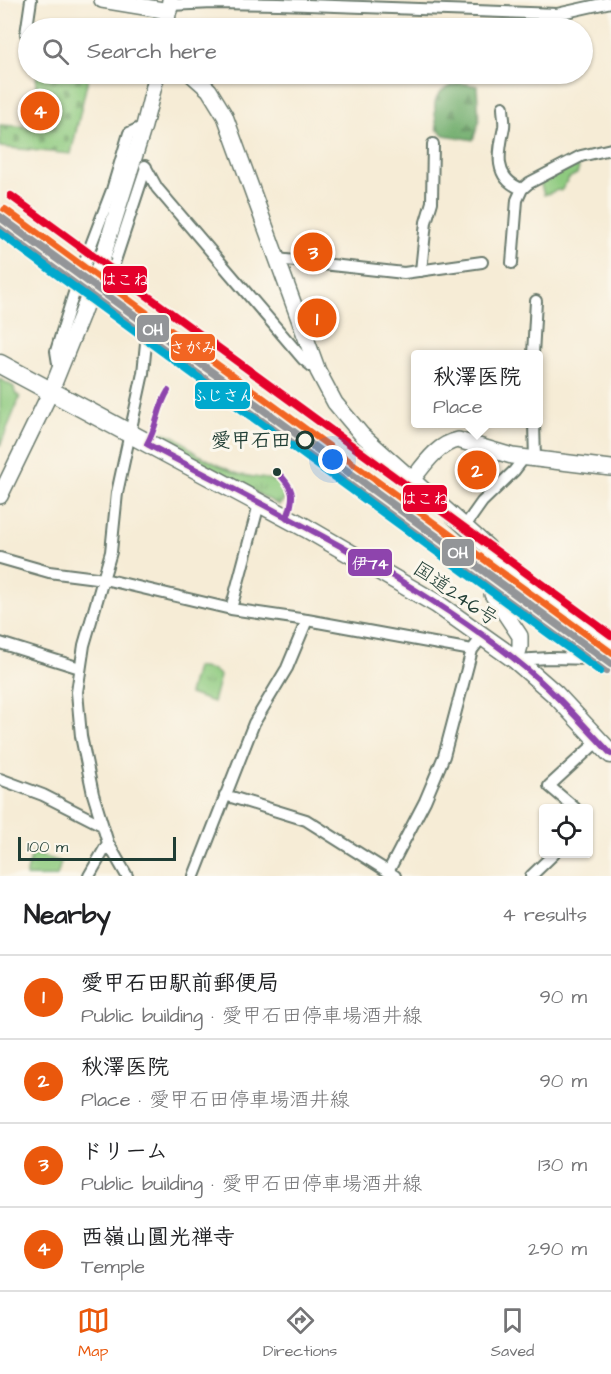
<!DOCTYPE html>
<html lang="en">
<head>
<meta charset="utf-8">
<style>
  :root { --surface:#fff; --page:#f6f6f6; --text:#202124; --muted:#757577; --line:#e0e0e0; --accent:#ea580c }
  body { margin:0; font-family:"Architects Daughter","Klee One",sans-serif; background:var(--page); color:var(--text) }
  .controls { position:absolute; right:18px; bottom:18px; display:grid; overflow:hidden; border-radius:6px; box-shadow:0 2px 4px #0004 }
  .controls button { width:54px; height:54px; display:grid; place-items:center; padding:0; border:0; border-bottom:2px solid var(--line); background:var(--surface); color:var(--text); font:30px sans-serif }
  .scale { position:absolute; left:18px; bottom:15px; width:158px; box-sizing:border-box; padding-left:6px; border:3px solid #1f3d34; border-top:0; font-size:16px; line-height:21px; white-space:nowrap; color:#1f3d34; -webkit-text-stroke:4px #fbf7ec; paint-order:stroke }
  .you { position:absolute; left:333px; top:460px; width:21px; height:21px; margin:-15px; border:4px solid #fff; border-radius:50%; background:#1a73e8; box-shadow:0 0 0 9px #1a73e833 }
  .badge { display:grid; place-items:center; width:39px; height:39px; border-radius:50%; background:var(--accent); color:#fff; font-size:20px; font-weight:700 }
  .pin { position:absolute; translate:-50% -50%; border:3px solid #fff; box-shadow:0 2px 6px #0006 }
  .popup { position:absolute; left:411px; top:350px; width:132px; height:78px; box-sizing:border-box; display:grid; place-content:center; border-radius:6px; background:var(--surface); filter:drop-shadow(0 2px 4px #0005); font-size:20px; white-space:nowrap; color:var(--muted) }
  .popup b { font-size:22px; color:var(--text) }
  .popup::after { content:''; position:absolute; left:50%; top:100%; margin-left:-12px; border:12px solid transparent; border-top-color:var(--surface) }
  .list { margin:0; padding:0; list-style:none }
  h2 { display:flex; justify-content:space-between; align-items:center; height:78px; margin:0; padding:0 24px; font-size:26px }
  h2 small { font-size:20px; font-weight:400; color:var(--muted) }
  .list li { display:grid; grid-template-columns:39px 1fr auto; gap:18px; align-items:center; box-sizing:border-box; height:84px; padding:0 24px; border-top:2px solid var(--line) }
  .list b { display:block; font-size:22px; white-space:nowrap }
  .list p { margin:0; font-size:20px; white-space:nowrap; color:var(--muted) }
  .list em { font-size:20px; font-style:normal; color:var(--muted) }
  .icon { flex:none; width:33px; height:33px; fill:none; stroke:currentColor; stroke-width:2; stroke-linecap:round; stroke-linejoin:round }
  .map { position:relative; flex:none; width:611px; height:876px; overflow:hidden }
  .search { position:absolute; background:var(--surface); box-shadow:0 2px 4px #0004; left:18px; right:18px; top:18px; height:66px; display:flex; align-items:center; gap:15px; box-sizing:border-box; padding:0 21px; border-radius:33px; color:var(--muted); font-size:22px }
  .sheet { height:414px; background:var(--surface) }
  nav { display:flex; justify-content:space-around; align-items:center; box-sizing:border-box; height:84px; border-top:2px solid var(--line); background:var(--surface); font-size:16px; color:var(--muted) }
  nav a { display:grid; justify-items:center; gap:3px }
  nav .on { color:var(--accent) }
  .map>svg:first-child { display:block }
</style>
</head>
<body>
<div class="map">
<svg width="611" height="876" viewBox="0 0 611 876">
  <defs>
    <pattern id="grass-tufts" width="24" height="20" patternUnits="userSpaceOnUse" patternTransform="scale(1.5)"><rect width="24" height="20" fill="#8eca7f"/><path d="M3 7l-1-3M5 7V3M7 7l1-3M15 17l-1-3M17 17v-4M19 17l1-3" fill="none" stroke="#73a569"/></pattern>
    <pattern id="forest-firs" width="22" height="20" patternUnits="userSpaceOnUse" patternTransform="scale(1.5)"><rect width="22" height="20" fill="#72ae6e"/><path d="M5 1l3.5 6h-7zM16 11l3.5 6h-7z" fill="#5d8f5b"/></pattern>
    <pattern id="cemetery-stones" width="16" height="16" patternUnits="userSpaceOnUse" patternTransform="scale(1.5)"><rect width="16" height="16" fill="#8eca7f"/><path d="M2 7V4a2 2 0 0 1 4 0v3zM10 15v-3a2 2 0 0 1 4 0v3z" fill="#73a569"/></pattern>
  </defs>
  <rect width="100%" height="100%" fill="#fbf7ec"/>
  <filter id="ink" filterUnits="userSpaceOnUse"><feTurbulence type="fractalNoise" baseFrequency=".0167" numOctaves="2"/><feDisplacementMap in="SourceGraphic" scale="12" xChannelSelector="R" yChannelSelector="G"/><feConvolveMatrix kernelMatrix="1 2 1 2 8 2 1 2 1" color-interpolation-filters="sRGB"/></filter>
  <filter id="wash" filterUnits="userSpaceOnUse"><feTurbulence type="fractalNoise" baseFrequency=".008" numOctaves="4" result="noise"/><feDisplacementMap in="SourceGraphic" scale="24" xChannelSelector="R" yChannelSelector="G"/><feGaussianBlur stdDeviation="1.35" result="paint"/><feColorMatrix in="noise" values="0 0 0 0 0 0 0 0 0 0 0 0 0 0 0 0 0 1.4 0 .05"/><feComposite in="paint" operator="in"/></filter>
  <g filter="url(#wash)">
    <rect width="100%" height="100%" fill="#f6ecd6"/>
    <path fill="url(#grass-tufts)" stroke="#56845a" stroke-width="1.5" d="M164 433C177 434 188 448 199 455 210 461 222 467 233 472 250 480 271 474 285 488L284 500 279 505 160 441V435Z
      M196 667 213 670 220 676 213 702 189 694Z"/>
    <path fill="url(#forest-firs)" stroke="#487651" stroke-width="1.5" d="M461 83 477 86 479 122 473 140 444 135 437 129C433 102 431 90 461 83Z"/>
    <path fill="url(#cemetery-stones)" stroke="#56845a" stroke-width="1.5" d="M37 74H89L71 154 0 147V125L32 127Z"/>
    <path fill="#8eca7f" stroke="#56845a" stroke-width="1.5" d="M576 165 579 168 577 174 569 178 561 191 558 190 544 195 540 182Z
      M0 379 14 387 15 393 20 397 0 446Z
      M32 853 61 862 57 876H26Z"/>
  </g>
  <g filter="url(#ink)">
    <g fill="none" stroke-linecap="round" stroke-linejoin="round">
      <g stroke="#6a7a6d" stroke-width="14">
        <path id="street" d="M170 5 213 3 279 4 557 14 611 2
          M26 34 31 0
          M503 107C503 114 505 121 504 127 499 151 492 178 522 189
          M144 126 129 133 112 190 86 258 110 276 146 167
          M145 166 157 188 303 359 318 371
          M277 259 404 273 482 262
          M512 263 517 200 522 189 529 183 581 156 611 149
          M421 271 426 222 432 202 433 144
          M533 354 536 301
          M59 370 56 351 74 293
          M534 424 535 459
          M465 526 482 502 514 471 524 458
          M0 558 49 572 104 579 231 609 307 620 472 650 482 637
          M492 558 611 646
          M231 609 259 504
          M0 643 80 668
          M516 660 549 658 594 659
          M0 779 43 795 102 825
          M225 795 306 820 395 876
          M575 808 549 786 599 740
          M388 872 425 801 444 756 472 650
          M89 876 108 843
          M127 876 108 843 93 794 81 736 77 692 84 645 111 552 117 493 143 373 146 343
          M194 876 254 723 287 668 307 620
          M531 876 554 854"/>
      </g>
      <g stroke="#6a7a6d" stroke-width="18">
        <path id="secondary" d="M102 0 169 11
          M166 28 170 0
          M191 74 209 90 225 116 318 371 335 403 362 435 488 547 492 558 494 578 492 594 520 636V646L516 660
          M103 256 144 126 157 74
          M412 480C424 465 437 444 458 440L512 456 611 468
          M0 496 51 391 82 314"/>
      </g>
      <g stroke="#6a7a6d" stroke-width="21">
        <path id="highway" d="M0 364 306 528 437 604 516 660 555 694 611 754"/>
      </g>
      <use href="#street" stroke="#fff" stroke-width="10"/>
      <use href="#secondary" stroke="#fff" stroke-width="15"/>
      <use href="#highway" stroke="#fff" stroke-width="18"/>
      <g stroke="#6a7a6d" stroke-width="18" stroke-linecap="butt">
        <path id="secondary-bridge" d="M82 314 103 256"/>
      </g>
      <use href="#secondary-bridge" stroke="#fff" stroke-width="15"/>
      <g stroke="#fbf7ec" stroke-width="10">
        <path id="bus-1" d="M168 391C157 409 158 425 147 444 273 511 405 572 517 661 551 688 581 722 611 754
          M277 472C295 489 295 496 287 518"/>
      </g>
      <use href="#bus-1" stroke="#8e44ad" stroke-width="6"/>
      <g stroke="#fbf7ec" stroke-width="12">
        <path id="rail-1" d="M0 228 606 671"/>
      </g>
      <g stroke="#fbf7ec" stroke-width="12">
        <path id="rail-2" d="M5 210 611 653"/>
      </g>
      <g stroke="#fbf7ec" stroke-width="12">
        <path id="rail-3" d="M0 233 600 671"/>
      </g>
      <g stroke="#fbf7ec" stroke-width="12">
        <path id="rail-4" d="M11 196 611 635"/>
      </g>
      <use href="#rail-1" stroke="#939598" stroke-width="8"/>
      <use href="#rail-2" stroke="#f26522" stroke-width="8"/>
      <use href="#rail-3" stroke="#00a9ce" stroke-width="8"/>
      <use href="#rail-4" stroke="#e4002b" stroke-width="8"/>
      <g stroke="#fbf7ec" stroke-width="12">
        <path id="metro-1" d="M0 217 611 664"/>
      </g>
      <use href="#metro-1" stroke="#939598" stroke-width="8"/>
    </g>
  </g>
  <circle fill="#fbf7ec" stroke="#1f3d34" stroke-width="3" cx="305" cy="440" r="8"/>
  <circle fill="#1f3d34" stroke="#fbf7ec" stroke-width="2" cx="277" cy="472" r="5"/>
  <g text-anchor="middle" stroke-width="6" stroke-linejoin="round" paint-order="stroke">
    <g font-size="20" font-weight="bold" fill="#1f3d34" stroke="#fbf7ec" text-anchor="end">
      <text x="291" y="447">愛甲石田</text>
    </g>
    <g font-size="20" fill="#1f3d34" stroke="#fbf7ec">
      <text transform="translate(456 593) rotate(34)" y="7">国道246号</text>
    </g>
  </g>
  <g stroke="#fbf7ec" stroke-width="2">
    <rect x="102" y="265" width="46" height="29" rx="6" fill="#e4002b"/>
    <rect x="136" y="314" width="34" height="29" rx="6" fill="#939598"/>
    <rect x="170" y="333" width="46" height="29" rx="6" fill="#f26522"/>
    <rect x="194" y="381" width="57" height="29" rx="6" fill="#00a9ce"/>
    <rect x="402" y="484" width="46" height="29" rx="6" fill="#e4002b"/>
    <rect x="441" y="538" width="34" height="29" rx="6" fill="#939598"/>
    <rect x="347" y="548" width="46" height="29" rx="6" fill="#8e44ad"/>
  </g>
  <g font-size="16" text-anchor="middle" font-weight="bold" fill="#fff">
    <text x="125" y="285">はこね</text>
    <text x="153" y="335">OH</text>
    <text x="193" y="353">さがみ</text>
    <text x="223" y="401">ふじさん</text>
    <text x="425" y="504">はこね</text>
    <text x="458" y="558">OH</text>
    <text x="370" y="569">伊74</text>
  </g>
</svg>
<div class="controls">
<button><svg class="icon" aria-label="locate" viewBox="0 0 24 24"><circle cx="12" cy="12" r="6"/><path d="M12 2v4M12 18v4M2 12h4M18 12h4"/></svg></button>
</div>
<div class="scale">100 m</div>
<div class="you"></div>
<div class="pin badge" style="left:317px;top:318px">1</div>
<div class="pin badge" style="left:477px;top:470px">2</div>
<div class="popup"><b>秋澤医院</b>Place</div>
<div class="pin badge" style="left:313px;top:252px">3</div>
<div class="pin badge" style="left:40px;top:111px">4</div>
<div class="search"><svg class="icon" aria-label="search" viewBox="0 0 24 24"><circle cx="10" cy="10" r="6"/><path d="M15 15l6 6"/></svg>Search here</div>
</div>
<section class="sheet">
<h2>Nearby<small>4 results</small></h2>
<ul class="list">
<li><span class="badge">1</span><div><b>愛甲石田駅前郵便局</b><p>Public building · 愛甲石田停車場酒井線</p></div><em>90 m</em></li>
<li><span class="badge">2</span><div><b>秋澤医院</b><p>Place · 愛甲石田停車場酒井線</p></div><em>90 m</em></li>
<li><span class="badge">3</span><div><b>ドリーム</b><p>Public building · 愛甲石田停車場酒井線</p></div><em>130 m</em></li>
<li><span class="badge">4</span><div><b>西嶺山圓光禅寺</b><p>Temple</p></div><em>290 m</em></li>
</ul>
</section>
<nav>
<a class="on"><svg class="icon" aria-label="map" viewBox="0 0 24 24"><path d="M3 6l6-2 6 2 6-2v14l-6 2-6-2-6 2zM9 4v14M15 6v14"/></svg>Map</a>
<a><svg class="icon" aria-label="directions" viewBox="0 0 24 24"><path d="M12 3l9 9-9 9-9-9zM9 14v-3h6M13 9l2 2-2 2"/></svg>Directions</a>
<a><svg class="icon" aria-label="saved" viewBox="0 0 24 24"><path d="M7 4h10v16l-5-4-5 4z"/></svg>Saved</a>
</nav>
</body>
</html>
